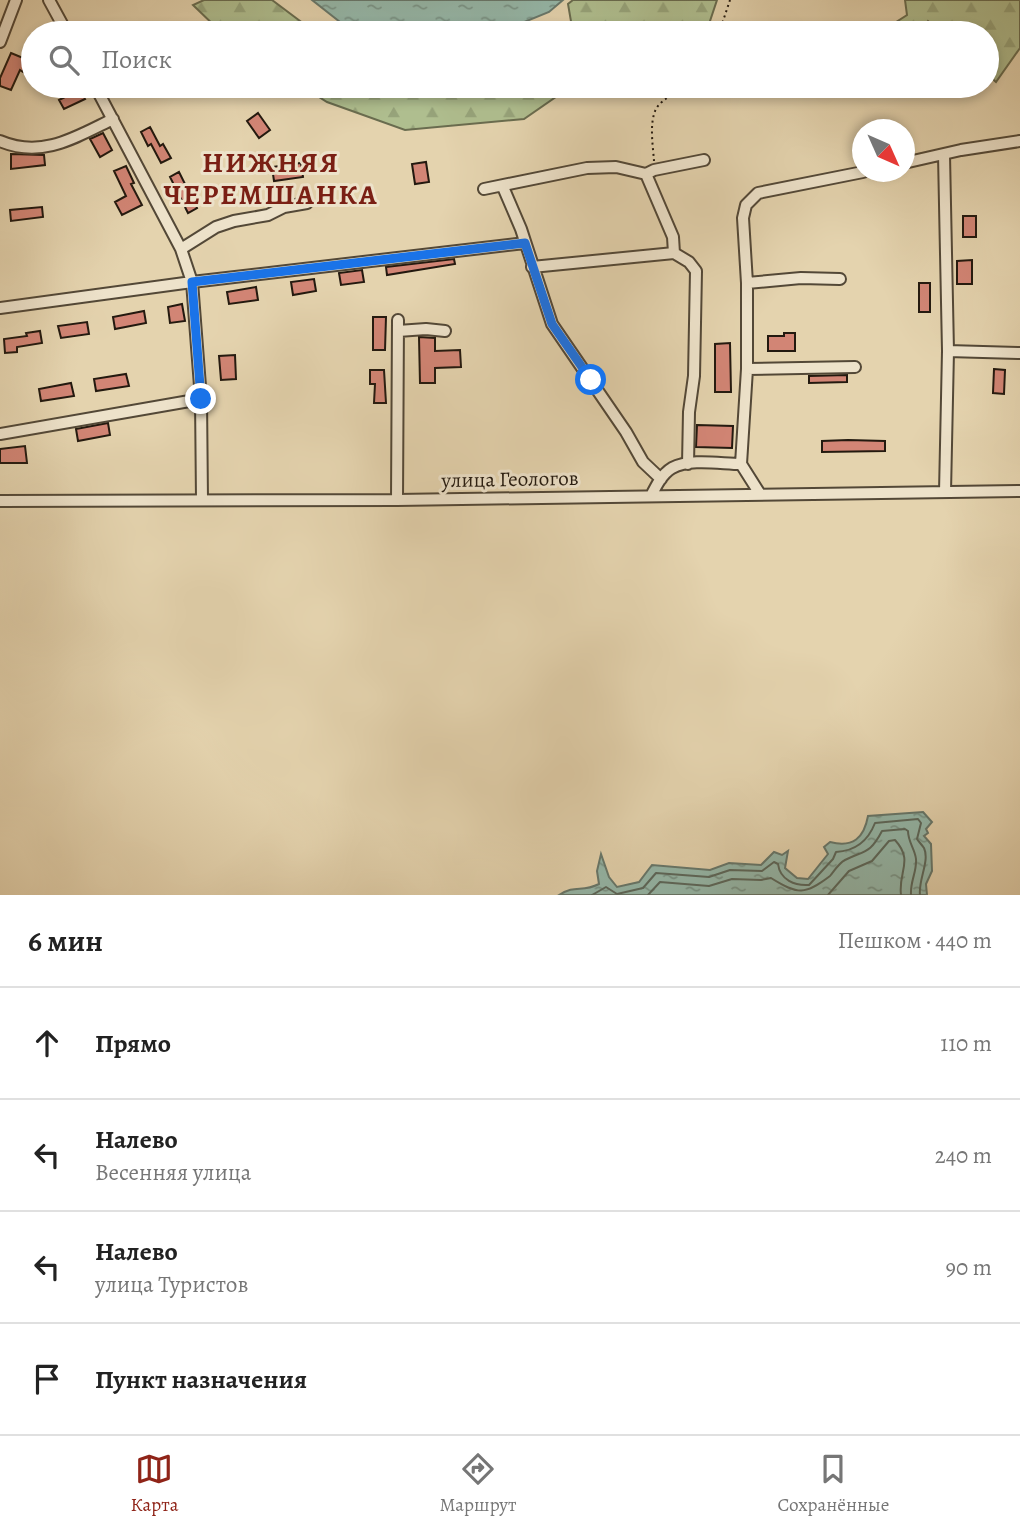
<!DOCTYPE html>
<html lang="ru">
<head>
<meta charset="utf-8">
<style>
  :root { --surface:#fff; --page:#f2f2f2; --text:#222; --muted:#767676; --line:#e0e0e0; --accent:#8f2418 }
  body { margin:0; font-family:Alegreya,serif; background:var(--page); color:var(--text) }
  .compass { position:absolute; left:852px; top:119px; width:63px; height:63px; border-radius:50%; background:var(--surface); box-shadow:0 4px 10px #0003; rotate:135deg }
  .stop { position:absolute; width:21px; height:21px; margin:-16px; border:5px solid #1a73e8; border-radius:50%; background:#fff }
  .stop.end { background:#1a73e8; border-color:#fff; box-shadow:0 2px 7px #0008 }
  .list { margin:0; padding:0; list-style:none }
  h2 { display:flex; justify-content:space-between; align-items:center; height:91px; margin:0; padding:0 28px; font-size:30px }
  h2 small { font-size:23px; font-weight:400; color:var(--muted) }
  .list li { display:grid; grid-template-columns:46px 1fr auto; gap:21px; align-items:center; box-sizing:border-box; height:112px; padding:0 28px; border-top:2px solid var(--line) }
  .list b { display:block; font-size:26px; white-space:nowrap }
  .list p { margin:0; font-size:23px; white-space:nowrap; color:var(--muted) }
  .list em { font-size:23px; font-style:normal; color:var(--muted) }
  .icon { flex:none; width:38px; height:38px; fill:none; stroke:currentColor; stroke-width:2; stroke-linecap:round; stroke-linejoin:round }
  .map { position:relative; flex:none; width:1020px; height:895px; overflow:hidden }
  .search { position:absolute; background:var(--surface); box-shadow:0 4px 10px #0003; left:21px; right:21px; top:21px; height:77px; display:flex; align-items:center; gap:18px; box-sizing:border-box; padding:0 24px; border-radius:38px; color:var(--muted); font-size:26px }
  .sheet { height:539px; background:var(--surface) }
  nav { display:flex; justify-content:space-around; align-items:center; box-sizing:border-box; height:98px; border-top:2px solid var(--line); background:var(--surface); font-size:19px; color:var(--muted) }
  nav a { display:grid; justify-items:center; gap:4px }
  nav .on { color:var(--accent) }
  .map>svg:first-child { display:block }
</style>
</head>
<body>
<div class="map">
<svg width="1020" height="895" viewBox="0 0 1020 895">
  <defs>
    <pattern id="forest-firs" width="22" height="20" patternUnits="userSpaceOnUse" patternTransform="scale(1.75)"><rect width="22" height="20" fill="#afbe8f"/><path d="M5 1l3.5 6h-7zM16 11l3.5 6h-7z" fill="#96a37a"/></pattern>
    <pattern id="water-ripples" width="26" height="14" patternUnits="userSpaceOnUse" patternTransform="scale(1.75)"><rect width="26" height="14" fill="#95b8aa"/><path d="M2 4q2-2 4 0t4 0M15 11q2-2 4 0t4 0" fill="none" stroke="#799589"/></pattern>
  </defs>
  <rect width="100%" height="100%" fill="#e4d3ae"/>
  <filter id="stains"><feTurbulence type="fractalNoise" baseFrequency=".00286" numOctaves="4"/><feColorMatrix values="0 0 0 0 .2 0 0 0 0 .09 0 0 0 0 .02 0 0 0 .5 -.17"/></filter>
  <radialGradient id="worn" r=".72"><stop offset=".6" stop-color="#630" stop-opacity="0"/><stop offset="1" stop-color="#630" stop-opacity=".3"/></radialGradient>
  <path fill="url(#forest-firs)" stroke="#696c4f" stroke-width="2" d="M204 0H272L316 33H222L193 5Z
    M573 0H717L706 33H573L568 4Z
    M905 0H1020V48L996 82 987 74V33H942L928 21 921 33H879L907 15Z
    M302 86H418L438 93 527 96 537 86H580L566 90 524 119 405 130 327 102Z"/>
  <path fill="url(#water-ripples)" stroke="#67786c" stroke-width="2" d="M312 0H563L549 12 497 33H354Z
    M923 812 932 822 926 829 928 833 924 836 931 844 932 871 926 884 927 895H559C576 884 581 893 599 884L597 871 601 854 609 877 617 887 639 882 652 865 710 870 729 863 761 865 774 852 782 855 788 851 785 868 797 878 808 879 828 854 824 847 830 842C853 848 864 838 868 816Z"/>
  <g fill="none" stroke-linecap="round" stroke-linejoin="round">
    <path stroke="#5c685c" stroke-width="2" d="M592 895 606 887 617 894 643 888 656 873 709 877 730 870 762 871 774 862 778 864C780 880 795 886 809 885L833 859 836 852C856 851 868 841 875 823L918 819 921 823 917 839C919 842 922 845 924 848 930 861 918 880 920 895
      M648 895 660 882 709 886 732 879 761 880 771 878C798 895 805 895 830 876 834 871 839 863 845 860 865 850 870 854 882 831L905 829 908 831C908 842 915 849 916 859 917 872 910 881 911 895
      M828 895 849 871 872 861 889 841 895 840C914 861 898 871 901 895"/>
  </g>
  <path fill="#d28575" stroke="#23190f" stroke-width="2" d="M11 53 28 60 23 72 20 70 11 90 0 86V78Z
    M65 86H76L85 99 64 109 59 100 69 95Z
    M258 113 270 130 259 138 247 121Z
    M150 127 160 146 163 144 171 158 161 163 151 144 148 146 141 132Z
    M103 133 112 150 100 157 90 139Z
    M11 154 44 155 45 165 11 169Z
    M426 162 429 182 415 184 412 164Z
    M301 163 303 177 274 181 272 167Z
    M126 166 134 183 131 184 142 205 122 215 115 202 126 196 114 171Z
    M179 172 197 208 188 213 170 177Z
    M42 207 43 217 11 221 10 210Z
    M963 216H976V237H963Z
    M454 259 455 264 387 275 386 267Z
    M972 260V284H957V261Z
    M362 270 364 282 341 285 339 273Z
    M314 279 316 291 293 295 291 282Z
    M919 283H930V312H919Z
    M256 287 258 300 229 304 227 292Z
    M182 304 185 321 170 323 168 307Z
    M144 311 146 323 115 329 113 317Z
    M373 317H386L385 350H373Z
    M87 322 89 334 61 338 58 326Z
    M40 331 42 343 17 347V352L5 353 4 339 27 336 26 333Z
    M784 333H795V351H768V336H784Z
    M419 337 435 338V351L460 350 461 367 435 368V383H420Z
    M730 343 731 392H715V344Z
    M235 355 236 379 221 380 219 356Z
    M994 369 1005 370 1004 394 993 393Z
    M370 370H384L386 403H374L375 384H370Z
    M126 374 129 386 96 391 94 379Z
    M847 375V382L809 383V376Z
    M71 383 74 396 41 401 39 389Z
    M108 423 110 435 78 441 76 429Z
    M697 425 733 426 732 448 696 447Z
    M848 440 885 441V451L822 452V441Z
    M25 446 27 463H0V449Z"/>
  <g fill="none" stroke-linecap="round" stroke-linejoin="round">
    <g stroke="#534837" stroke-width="14">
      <path id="minor" d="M49 0 67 33
        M0 42 16 0
        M95 86 181 249 192 282 201 399 202 500
        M0 141C42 159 76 137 113 119
        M944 155 948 351 945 492
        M904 163 961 150 1020 141
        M646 174 654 170 704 160
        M503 187 521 229 552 324 626 432 643 462 661 479
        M484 189 587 168 616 167 646 174 673 237 674 253
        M181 249 216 227 234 221 268 215 284 207 307 203
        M532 267 674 253 689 262 696 271 694 376 689 412 688 464
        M747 283 801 278 840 279
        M0 308 192 282 525 243
        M398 331 426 329 445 331
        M948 351 1020 353
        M747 369 855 367
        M0 434 201 399
        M760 494 741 464 747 369V283L743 218 746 205 758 193 863 172
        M651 496C656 486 662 474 672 468 691 458 721 464 741 464
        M397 500 398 320
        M0 501 397 500 1020 491"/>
    </g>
    <path stroke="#23190f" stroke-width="2" stroke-dasharray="2 3.5" stroke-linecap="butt" d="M719 33 730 0
      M654 161C653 146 649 123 656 109 662 98 680 91 690 86"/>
    <use href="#minor" stroke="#ede2ca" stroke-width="10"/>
  </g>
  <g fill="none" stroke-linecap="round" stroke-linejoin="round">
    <path stroke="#1a73e8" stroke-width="9" d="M201 399 192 282 525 243 552 324 591 380"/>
  </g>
  <g text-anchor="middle" stroke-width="6" stroke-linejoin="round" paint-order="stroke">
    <g font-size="21" fill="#23190f" stroke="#ede2ca">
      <text transform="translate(510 479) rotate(-1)" y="7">улица Геологов</text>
    </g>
    <g font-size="28" font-weight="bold" letter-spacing="2" fill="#7a1f14" stroke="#ede2ca">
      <text x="271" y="172">НИЖНЯЯ<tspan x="271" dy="32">ЧЕРЕМШАНКА</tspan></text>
    </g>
  </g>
  <rect width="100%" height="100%" filter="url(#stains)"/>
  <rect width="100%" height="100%" fill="url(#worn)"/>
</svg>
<svg class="compass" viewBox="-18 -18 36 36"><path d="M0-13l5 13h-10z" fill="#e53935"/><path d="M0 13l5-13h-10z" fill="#767676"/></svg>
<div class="stop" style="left:591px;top:380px"></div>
<div class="stop end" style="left:201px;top:399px"></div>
<div class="search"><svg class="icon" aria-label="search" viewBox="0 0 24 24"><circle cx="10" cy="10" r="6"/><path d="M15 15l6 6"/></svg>Поиск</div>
</div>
<section class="sheet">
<h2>6 мин<small>Пешком · 440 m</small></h2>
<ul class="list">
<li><svg class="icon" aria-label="ahead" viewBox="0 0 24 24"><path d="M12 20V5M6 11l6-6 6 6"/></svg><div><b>Прямо</b></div><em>110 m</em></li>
<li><svg class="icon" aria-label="left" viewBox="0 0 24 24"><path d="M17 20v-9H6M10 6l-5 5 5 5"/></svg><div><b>Налево</b><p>Весенняя улица</p></div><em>240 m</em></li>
<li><svg class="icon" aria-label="left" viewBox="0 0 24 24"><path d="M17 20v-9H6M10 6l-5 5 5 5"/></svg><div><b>Налево</b><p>улица Туристов</p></div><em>90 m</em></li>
<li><svg class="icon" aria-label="arrive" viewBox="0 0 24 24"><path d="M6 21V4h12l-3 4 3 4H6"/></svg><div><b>Пункт назначения</b></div></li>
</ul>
</section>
<nav>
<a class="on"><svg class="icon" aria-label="map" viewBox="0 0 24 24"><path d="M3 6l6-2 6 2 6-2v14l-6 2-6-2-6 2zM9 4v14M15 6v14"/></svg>Карта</a>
<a><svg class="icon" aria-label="directions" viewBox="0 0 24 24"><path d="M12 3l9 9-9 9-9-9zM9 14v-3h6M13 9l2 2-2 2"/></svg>Маршрут</a>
<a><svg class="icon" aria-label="saved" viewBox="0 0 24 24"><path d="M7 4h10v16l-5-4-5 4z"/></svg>Сохранённые</a>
</nav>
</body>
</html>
